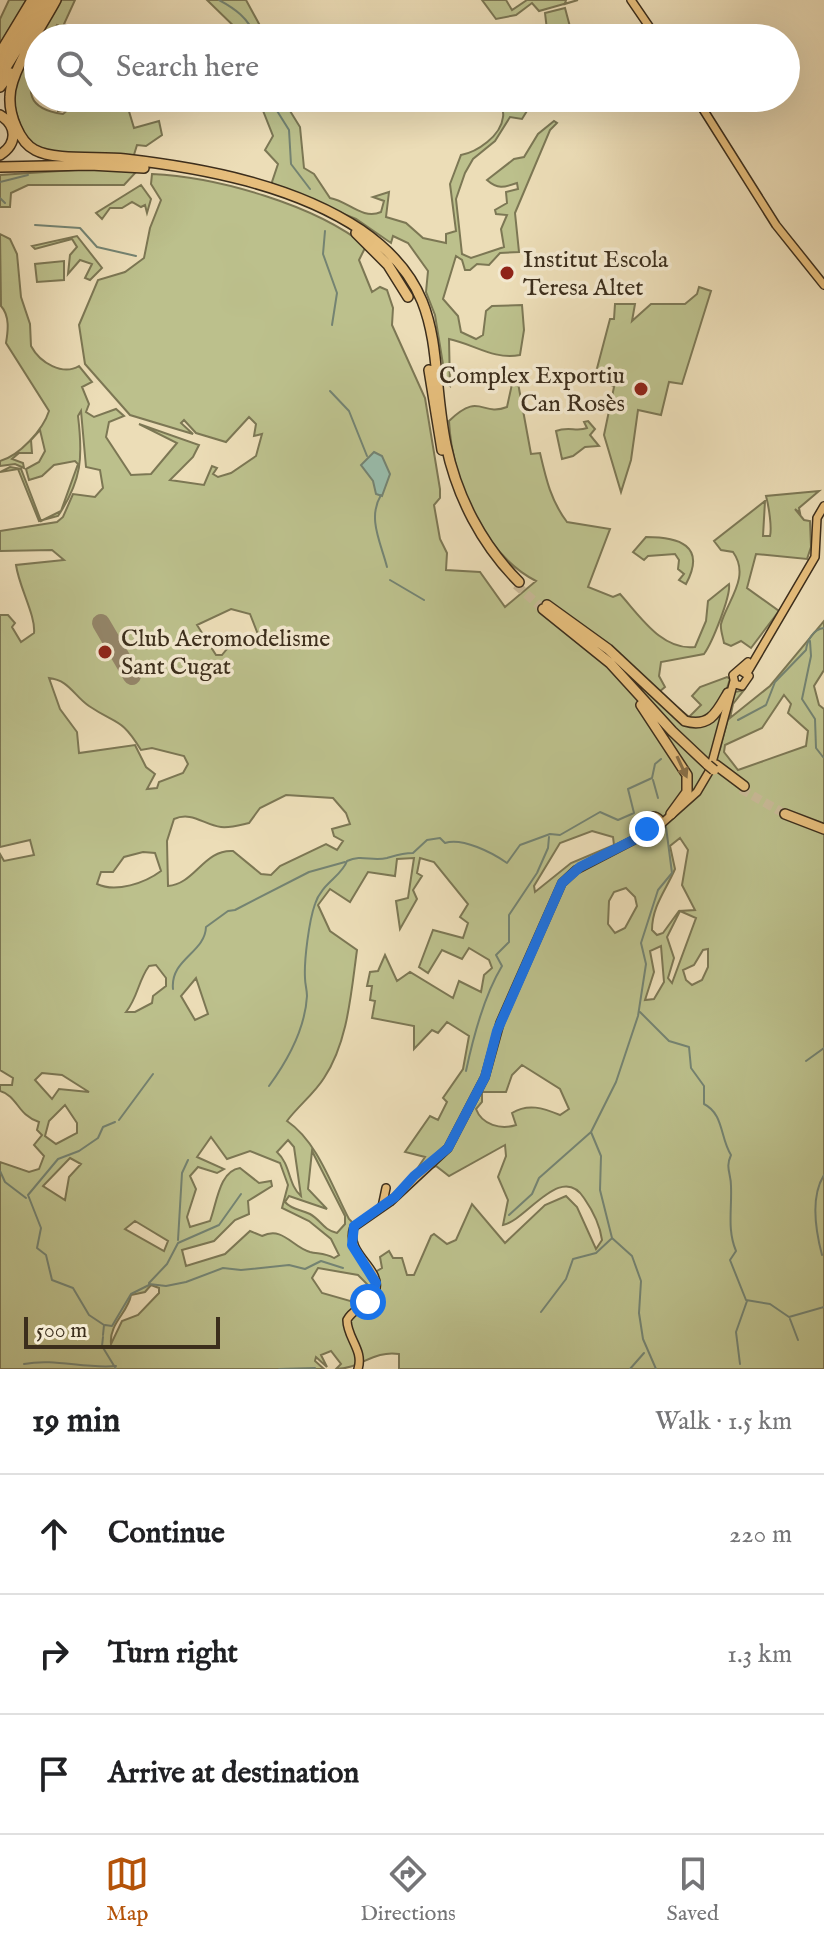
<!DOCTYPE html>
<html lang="en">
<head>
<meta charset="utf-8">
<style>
  :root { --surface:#fff; --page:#f2f2f2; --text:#202124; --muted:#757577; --line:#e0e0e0; --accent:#b45309 }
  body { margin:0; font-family:"IM FELL English",serif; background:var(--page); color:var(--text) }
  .scale { position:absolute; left:24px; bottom:20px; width:196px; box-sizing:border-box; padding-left:8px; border:4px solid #3c2e1c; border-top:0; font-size:22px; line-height:28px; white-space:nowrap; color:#3c2e1c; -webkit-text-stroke:6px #f3e9d0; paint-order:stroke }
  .stop { position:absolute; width:24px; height:24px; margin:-18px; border:6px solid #1a73e8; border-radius:50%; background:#fff }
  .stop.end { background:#1a73e8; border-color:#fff; box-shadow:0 2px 8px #0008 }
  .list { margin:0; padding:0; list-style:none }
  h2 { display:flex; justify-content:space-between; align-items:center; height:104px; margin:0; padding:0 32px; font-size:34px }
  h2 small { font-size:26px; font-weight:400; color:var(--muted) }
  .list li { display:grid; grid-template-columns:52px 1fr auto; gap:24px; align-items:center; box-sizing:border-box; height:120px; padding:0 32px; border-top:2px solid var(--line) }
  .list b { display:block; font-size:30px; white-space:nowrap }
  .list em { font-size:26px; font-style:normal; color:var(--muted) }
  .icon { flex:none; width:44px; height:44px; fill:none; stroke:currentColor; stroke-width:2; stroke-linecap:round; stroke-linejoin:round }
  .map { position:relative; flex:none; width:824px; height:1369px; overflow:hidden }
  .search { position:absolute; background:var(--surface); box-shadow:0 8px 32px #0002; left:24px; right:24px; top:24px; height:88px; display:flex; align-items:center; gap:20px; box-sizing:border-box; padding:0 28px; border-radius:44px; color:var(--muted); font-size:30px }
  .sheet { height:464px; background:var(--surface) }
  nav { display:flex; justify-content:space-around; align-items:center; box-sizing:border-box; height:112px; border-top:2px solid var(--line); background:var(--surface); font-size:22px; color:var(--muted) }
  nav a { display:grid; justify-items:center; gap:4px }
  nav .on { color:var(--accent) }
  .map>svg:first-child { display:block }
</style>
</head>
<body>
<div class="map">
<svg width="824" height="1369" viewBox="0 0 824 1369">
  <rect width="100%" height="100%" fill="#ecddb7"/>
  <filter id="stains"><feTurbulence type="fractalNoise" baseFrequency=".0025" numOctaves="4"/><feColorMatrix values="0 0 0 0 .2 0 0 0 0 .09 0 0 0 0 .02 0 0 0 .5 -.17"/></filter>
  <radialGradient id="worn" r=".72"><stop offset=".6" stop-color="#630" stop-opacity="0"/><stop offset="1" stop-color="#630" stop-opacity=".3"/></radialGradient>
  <path fill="#bcc08c" stroke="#7c7754" stroke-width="2" fill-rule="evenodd" d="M9 0H27L0 44V19Z
    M60 0H75L64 24 88 38 57 25 51 38H39Z
    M207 0H246L264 33 272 38H246Z
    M482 0H506L512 10 527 0H566L565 4 578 0 539 11 532 3 516 15 496 19Z
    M565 8 573 38H548L545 13Z
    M38 39C38 73 10 107 63 114L70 108 58 111 57 98H65L71 106 75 98H125L134 128 159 121 162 135 146 146 137 145 133 158 43 151 30 144C3 98 14 83 38 39Z
    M258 98H282L300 127 304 168 314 174 330 198C348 201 362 220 381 212L384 201 373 197 389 192 386 217 406 223 423 238 446 243V234L456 231 450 184 461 155C477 152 501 136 503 117 504 112 501 103 499 98H535L522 119 510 117 495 141 473 159 465 173 456 199 462 254 471 258 504 247 501 229 507 215 496 214 495 210 507 203 506 192 518 189 517 183C505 187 498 190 487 180L514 159 524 157 538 134 554 121 557 123 550 130 515 213 519 252 500 253 489 265 477 264 470 270H465L462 260 456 256 443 299 458 316 461 332 476 339 483 335 486 311 492 306 522 305 524 330 520 355C493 360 474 344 449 339L450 386 446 383 435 315 426 292 428 271 408 243 393 236 391 243 356 219 271 185 278 164 265 150 273 136Z
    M90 169 137 171 124 185H28L11 193 10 207H0V175Z
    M152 174C218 177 315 205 366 246L359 260 372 292 380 287 387 290 393 308 392 325 425 398 440 489V498L434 505 440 539 447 553 446 570 480 572 505 607 536 581C483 554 452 478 449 421 480 391 481 417 507 407L512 384 518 383 531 454 540 453C546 479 551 501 567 522L610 529 588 587 613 597 620 594C640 616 662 651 695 647L706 621 708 601 729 584C731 596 712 643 704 654L661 662 659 676 665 687 659 692 689 717 701 705 692 696 700 687 727 677 730 679C713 735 698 730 660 696 672 726 704 733 722 708L716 746 720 749 735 692 744 690 733 704 730 718 770 686 824 621V670L814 686 819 705 824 709V1369H399V1354C373 1350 360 1369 336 1369L341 1364 331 1351 321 1355 327 1367 316 1357 315 1361 324 1369H0V1162L29 1172 39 1169 44 1156 34 1145 42 1135 37 1130 39 1122C17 1115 18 1096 0 1091V1085H12L13 1078 0 1070V854L4 861 34 855 30 840 0 847V615H8L15 623 12 627 21 642 34 633C36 616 19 587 16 565L64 560 52 550 0 551V531L57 522 63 517 73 494 95 497 103 488 100 470 86 467 81 411 78 416C83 457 82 480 58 516L39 521 18 469 0 472 10 467 21 469 41 521 61 511 78 464 75 461 54 465 42 476 29 480 26 469 39 462 45 451 40 430 31 440 32 453H19L12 459 23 463 24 468 15 464 0 466V461C19 456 43 430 49 411L6 343C8 331 10 316 1 306L0 234 10 239 17 254 21 297 30 324 31 346C40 363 63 376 79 366L92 382 82 387 89 404 86 412 94 417 116 409 124 416 109 422 106 437 131 475 151 474 177 443 139 424 199 445 193 457 170 480 204 485 212 466 217 468 213 474 218 477 231 473 256 456 262 434 254 436 256 424 249 417 226 442 196 433 184 420 181 423 193 434 130 415 85 364 79 325 98 280 125 272 144 258 150 228 161 200 151 184ZM231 609 250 614 259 637C242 633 232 642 222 655H216L197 625ZM49 678C69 680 74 696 89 706 117 725 121 717 141 750L152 748 184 756 188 764 183 773 159 782 157 788 147 789 155 774 146 767 135 745 79 753 77 732 60 709ZM784 695 791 704 788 713 808 731 806 746 738 770 724 752 725 745 762 728ZM286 795 333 798 346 813 350 824 332 829 334 836 343 841 337 850 326 844 280 866 271 875 261 874 233 851C204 849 195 884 168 886L167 841 174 819C192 811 204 825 221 827 231 828 240 825 249 823L260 808ZM592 831 613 837 614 845 571 863 535 892 534 886 560 843ZM680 838 688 850 682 885 695 910 679 911 663 933 657 935 652 930C652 906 666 890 675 869L670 846ZM143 852 155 853 161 871C145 883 116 893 97 884L101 872H113L124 857ZM414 858 408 898 396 901 400 929 417 899 413 890 422 876 417 873 420 858 434 862 468 904 460 917 468 923 463 938 433 930 419 967 428 973 442 950 462 959 469 948 489 960 492 968 484 975 481 992 459 981 453 998 410 972 397 981 385 955 378 971 370 972 367 986H372L370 1000 375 1001 372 1018 414 1026V1049L432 1030 438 1033 447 1022 469 1036 463 1069 443 1098 447 1102 438 1120 430 1116 405 1152 425 1157 417 1169 423 1172 436 1166 449 1176 505 1145 506 1156 498 1177 508 1200 503 1225C526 1221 561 1162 584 1198 593 1211 600 1225 602 1240L596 1249 577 1207 566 1196 545 1205 505 1243 472 1204 456 1240 447 1244 434 1234 431 1236 414 1275H407L402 1258H393L389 1251 380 1257 382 1268 375 1272 355 1245 357 1227 349 1219C332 1187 318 1142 287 1121 298 1106 314 1094 324 1078 348 1042 351 993 357 950L330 931 318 905 330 889 350 902 368 872 395 876 397 859ZM626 888 635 897 637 906 625 928 615 933 608 924 609 901 614 892ZM680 911 696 918 672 983 668 978 674 958 667 937ZM661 946 664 982 654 999 645 1000 654 972 650 951ZM708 949V967L702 980 692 985 686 980 683 970 694 965 703 950ZM156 965 166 978V986L153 996 152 1003 135 1012H126C138 997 138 981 149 966ZM196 978 208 1014 195 1020 181 996ZM522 1065 560 1089 569 1109 560 1115C543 1108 528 1103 512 1113L516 1125C501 1130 482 1125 476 1109L482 1102V1092H506L512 1075ZM42 1073 62 1075 89 1092 59 1089 52 1099 35 1080ZM65 1105 77 1123V1133L56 1144 45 1136 49 1121ZM211 1137 227 1159 250 1151 280 1163 288 1185 282 1208 309 1221 331 1239 339 1255 334 1258C325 1253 318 1254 310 1252 292 1247 283 1226 262 1236L250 1231 225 1254 186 1266 182 1250 214 1241 235 1220 249 1214 248 1201 272 1186 271 1181 259 1183 240 1168C219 1171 217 1203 210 1221L190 1227 187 1217 196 1189 190 1176 198 1167 217 1173 224 1169 197 1157ZM288 1140 294 1147 301 1196C288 1185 291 1165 277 1152ZM312 1151 345 1216V1224L337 1233C323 1230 321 1220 310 1214 300 1209 292 1210 285 1202L289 1196 327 1209 308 1189ZM70 1158 81 1164 69 1177 65 1200 43 1186ZM135 1221 168 1241 164 1251 125 1229ZM318 1268 358 1275 367 1284 366 1290 350 1301 322 1293 312 1278ZM151 1285 159 1288V1293L138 1315 122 1321 111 1344C109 1323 128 1313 131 1295L145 1292Z
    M141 185 151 199 147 213 145 205 141 207 132 202 122 208H110L102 219 96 213Z
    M77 236 102 268 90 280 85 278 92 264 80 260 68 274 70 255 77 247 72 239 35 249 32 246Z
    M64 261V280L37 282 35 264Z
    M699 287 711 291 682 384 669 382 661 415 638 410 631 460 621 492 604 435 614 387 595 376 610 319H614L615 304H635L632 321 651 304H685L697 294Z
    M588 421 595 429 590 435 599 446 585 447 573 456 562 459 556 431C568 426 577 432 587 428L584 422Z
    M819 491 799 508 800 513 795 509 804 520 810 521 811 547 807 559 756 554 747 588 779 611 751 648 741 641 731 646 724 643C723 637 720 629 721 624 727 601 751 577 733 552L721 550 714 541 765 501 763 536H770C772 528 769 507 766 496Z
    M646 537C678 537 707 545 686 584L679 580 684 574 678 569 679 560 675 554 648 556 644 560 633 552Z"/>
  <path fill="#99bcab" stroke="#748372" stroke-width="2" d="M374 452 382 456 390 474 382 496 376 494 373 481 361 465Z"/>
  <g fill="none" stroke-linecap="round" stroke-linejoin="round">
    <path stroke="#748372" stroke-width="2" d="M219 0C234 8 249 18 256 38
      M269 98 289 130 291 164 310 189
      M0 182 28 175
      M0 198 5 203
      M35 225 80 228 97 247 136 256
      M325 231 323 254 337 293 332 325
      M330 391 349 411 367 456
      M381 495C367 518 381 543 387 567
      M390 580 424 600
      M810 641 811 656 802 699 815 719 816 748 823 757
      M738 720 766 705 775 682 806 650C807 641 813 629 824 628
      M653 780 658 798
      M173 989C170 959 205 953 206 927L228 911 235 910 309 872 345 862
      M640 1012 669 1041 689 1047 691 1068 704 1086V1104C724 1114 720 1138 731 1155 725 1168 731 1173 731 1186 732 1210 727 1229 736 1251L730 1260 746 1300 770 1304 789 1317 824 1307
      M806 1061 824 1048
      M466 1071C473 1038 485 994 502 966L496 955 509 942V915L537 873 548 848 549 837
      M269 1086C288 1060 305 1030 307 996 307 990 305 984 305 978 304 960 309 921 315 904 321 884 342 876 347 861 362 854 372 862 387 858 397 855 402 853 413 853L427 840 440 838 445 843C462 837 493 853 507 863L520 845 550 834 560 835 600 812 618 820 634 813 628 789 652 778 655 764 661 759
      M119 1120 153 1074
      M0 1171 5 1182 26 1198
      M509 1215 532 1194 539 1178 591 1132
      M178 1240 182 1173 188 1160
      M822 1255C816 1232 810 1197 824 1175
      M149 1283 167 1264 178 1243 219 1225 241 1194
      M149 1284 166 1286 186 1282 223 1268 241 1270 289 1265 305 1269 321 1261 343 1268
      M541 1312 566 1279 573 1259 596 1253 611 1239
      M790 1319 798 1340
      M105 1325 112 1326 131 1294 149 1285
      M103 1335 104 1325 89 1315 73 1288 52 1280 46 1255 37 1248 41 1228 28 1195 58 1159 79 1151 98 1138 103 1127 115 1122
      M103 1337 102 1346 116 1369
      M24 1364C55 1358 84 1369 116 1366
      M740 1364 736 1332 747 1301
      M279 1369 315 1368
      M630 1369 644 1353
      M656 1369 643 1339 639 1313 641 1281 632 1256 612 1238 600 1190 601 1156 591 1132 616 1082 638 1016 646 964 641 943 658 890 672 873 666 827"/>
    <path stroke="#94866a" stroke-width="18" d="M101 623 132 676"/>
    <path stroke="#c9ba98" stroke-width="9" stroke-dasharray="9 4.5" stroke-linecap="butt" d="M516 585 543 609
      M741 789 785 814"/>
    <g stroke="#3c2e1c" stroke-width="10">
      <path id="major" d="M631 0 657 38
        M696 98 776 225 824 285
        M740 670 749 676 742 686 735 684 733 675 748 662
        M747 673 815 557 817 518 824 506
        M645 824a8 8 0 1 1 16 0a8 8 0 1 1-16 0Z
        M660 825 697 792 710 770 734 681
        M382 1207 386 1188
        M358 1369C364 1350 347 1338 347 1320 353 1308 370 1305 375 1292 384 1268 344 1255 354 1227L390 1202 448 1148 485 1077 500 1023 562 883 576 870 651 831"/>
    </g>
    <g stroke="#3c2e1c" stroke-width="12">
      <path id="highway" d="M56 0C43 25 10 71 10 97 9 114 19 142 35 150 55 161 101 156 125 159 203 168 294 185 361 230 450 291 428 357 446 445 457 497 482 545 519 582
        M0 53 32 0
        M0 64 40 0
        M0 77 48 0
        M0 87 11 73
        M0 115C18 126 17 144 0 155
        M0 167 90 165 144 168
        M356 233 388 265 408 297
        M429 370 442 450
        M547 605 608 649 685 721C710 728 717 712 728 693
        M543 609 610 663 672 731 708 765
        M641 705 687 775V792L671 814
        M716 765 744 786
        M785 814 824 829"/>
    </g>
    <use href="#major" stroke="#e6be7c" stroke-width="7"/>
    <use href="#highway" stroke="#e6be7c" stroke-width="9"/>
    <g stroke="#3c2e1c" stroke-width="12" stroke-linecap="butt">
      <path id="highway-bridge" d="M708 765 714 770"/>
    </g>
    <use href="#highway-bridge" stroke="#e6be7c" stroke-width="9"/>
  </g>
  <defs><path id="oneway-solid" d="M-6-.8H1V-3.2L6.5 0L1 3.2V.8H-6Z" transform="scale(2)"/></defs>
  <use fill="#886f47" href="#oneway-solid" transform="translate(682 767) rotate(65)"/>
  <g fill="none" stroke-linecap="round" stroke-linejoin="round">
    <path stroke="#1a73e8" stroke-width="10" d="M368 1302 376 1283 352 1245 354 1226 395 1197 414 1176 448 1148 485 1077 497 1031 562 883 580 867 651 831 647 829"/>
  </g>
  <g fill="#8f2418" stroke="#f3e9d0" stroke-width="3">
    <circle cx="507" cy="273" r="8"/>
    <circle cx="641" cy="389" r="8"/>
    <circle cx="105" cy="652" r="8"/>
  </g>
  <g text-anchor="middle" stroke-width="7" stroke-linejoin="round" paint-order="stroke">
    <g font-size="24" fill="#3c2e1c" stroke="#f3e9d0" text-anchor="start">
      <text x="523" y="267">Institut Escola<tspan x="523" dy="28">Teresa Altet</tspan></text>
      <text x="625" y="383" text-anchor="end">Complex Exportiu<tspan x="625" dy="28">Can Rosès</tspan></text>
      <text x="121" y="646">Club Aeromodelisme<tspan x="121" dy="28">Sant Cugat</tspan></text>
    </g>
  </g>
  <rect width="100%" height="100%" filter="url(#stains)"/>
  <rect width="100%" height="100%" fill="url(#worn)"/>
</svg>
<div class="scale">500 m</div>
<div class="stop" style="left:368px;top:1302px"></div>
<div class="stop end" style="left:647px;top:829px"></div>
<div class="search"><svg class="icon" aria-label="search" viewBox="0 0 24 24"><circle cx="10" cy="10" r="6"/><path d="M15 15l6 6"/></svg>Search here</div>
</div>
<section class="sheet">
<h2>19 min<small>Walk · 1.5 km</small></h2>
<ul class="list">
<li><svg class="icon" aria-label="ahead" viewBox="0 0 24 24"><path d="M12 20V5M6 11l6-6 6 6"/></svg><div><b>Continue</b></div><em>220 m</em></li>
<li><svg class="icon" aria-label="right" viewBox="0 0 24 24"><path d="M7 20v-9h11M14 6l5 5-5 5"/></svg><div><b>Turn right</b></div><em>1.3 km</em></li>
<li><svg class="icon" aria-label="arrive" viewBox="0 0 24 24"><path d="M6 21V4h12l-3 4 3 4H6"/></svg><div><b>Arrive at destination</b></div></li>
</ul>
</section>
<nav>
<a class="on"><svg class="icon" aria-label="map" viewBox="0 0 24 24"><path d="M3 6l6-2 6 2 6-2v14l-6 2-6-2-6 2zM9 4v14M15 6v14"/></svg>Map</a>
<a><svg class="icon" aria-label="directions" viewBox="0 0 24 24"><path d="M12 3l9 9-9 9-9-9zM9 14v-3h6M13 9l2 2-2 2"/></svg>Directions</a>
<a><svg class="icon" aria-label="saved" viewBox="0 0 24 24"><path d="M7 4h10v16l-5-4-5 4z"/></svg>Saved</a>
</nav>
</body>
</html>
